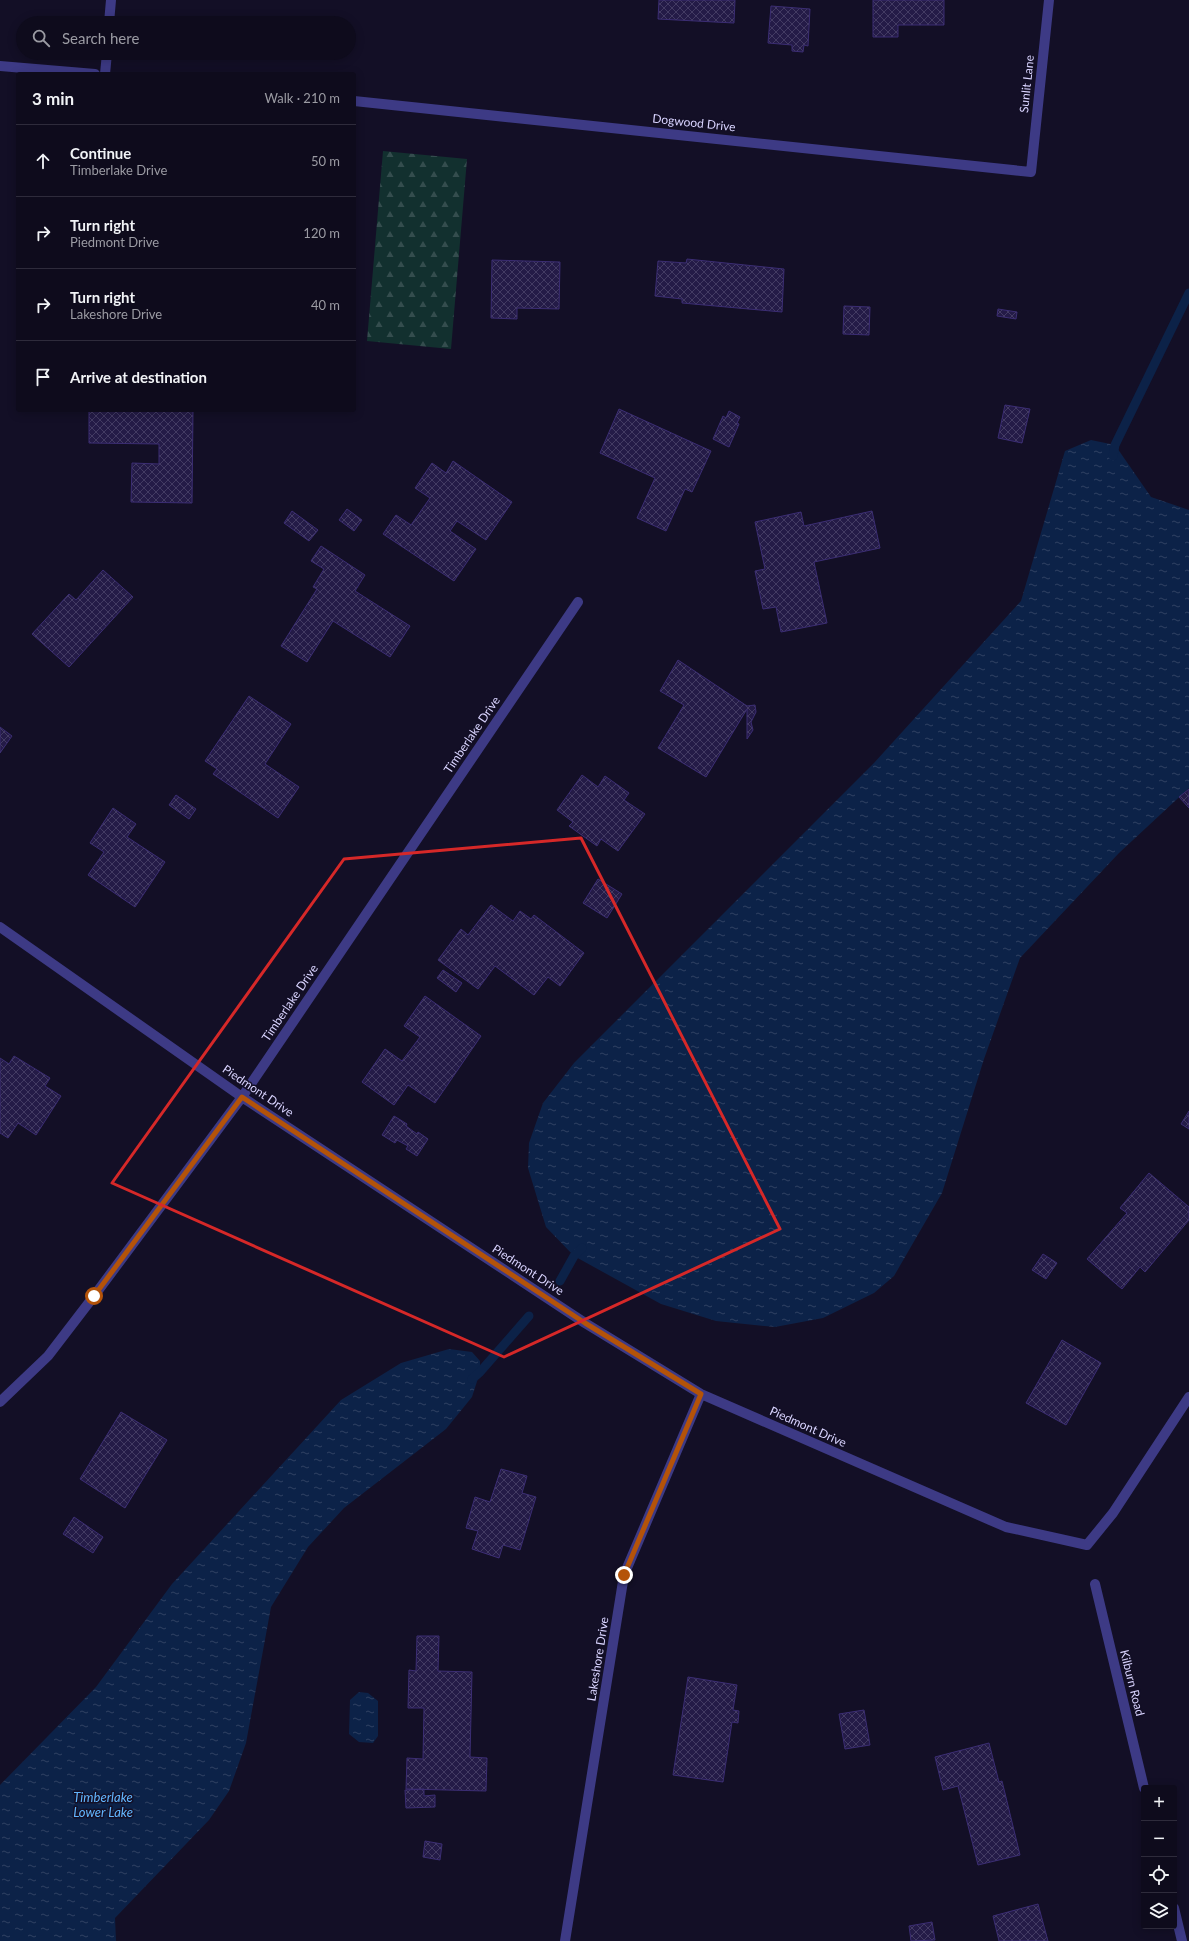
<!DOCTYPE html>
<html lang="en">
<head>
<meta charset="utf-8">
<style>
  :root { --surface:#0e0b1c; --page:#1c1929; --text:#f1f3f6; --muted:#9b9ba3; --line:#2e2b3b }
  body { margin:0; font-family:Lato,sans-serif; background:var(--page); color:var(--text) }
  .controls { position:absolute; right:12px; bottom:12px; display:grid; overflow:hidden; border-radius:4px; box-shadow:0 2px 10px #0003 }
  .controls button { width:36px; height:36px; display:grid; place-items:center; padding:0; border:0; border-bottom:1px solid var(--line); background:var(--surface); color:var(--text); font:20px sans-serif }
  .stop { position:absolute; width:12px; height:12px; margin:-9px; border:3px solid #b45309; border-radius:50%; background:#fff }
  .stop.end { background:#b45309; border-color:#fff; box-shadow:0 1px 4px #0008 }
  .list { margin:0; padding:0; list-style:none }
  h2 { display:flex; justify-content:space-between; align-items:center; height:52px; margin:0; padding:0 16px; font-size:17px }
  h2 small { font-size:13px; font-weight:400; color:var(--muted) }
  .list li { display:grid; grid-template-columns:26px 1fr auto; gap:12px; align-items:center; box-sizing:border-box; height:72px; padding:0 16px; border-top:1px solid var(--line) }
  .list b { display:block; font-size:15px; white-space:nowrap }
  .list p { margin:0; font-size:13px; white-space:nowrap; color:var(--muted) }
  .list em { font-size:13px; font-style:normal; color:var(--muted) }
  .icon { flex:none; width:22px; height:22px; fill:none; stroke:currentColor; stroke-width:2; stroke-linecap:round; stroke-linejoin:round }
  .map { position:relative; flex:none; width:1189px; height:1941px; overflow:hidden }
  .search { position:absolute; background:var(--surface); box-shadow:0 2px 10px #0003; left:16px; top:16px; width:340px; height:44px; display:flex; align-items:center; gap:10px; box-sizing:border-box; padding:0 14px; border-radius:22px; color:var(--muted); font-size:15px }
  .panel { position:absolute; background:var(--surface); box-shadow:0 2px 10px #0003; left:16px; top:72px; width:340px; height:340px; border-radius:4px }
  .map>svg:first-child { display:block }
</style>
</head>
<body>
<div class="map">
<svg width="1189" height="1941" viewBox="0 0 1189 1941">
  <defs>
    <pattern id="forest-firs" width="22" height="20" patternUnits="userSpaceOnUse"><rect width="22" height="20" fill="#12302f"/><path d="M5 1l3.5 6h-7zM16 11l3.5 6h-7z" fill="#344d4e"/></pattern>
    <pattern id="water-ripples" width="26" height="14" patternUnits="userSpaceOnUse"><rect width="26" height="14" fill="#0c2248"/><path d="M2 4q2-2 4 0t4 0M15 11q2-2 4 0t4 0" fill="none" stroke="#2f4163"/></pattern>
    <pattern id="building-cross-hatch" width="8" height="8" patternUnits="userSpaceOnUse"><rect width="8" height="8" fill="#241b47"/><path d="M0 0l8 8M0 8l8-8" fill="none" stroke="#433b63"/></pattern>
  </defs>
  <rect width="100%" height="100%" fill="#130f26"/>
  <path fill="url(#forest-firs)" d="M383 151 467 159 451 349 367 341Z"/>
  <path fill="url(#water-ripples)" d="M1091 440 1115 445 1151 497 1189 510V788L1119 853 1020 958 984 1059 942 1193 894 1276 874 1293 823 1318 775 1327 716 1321 661 1304 574 1256 546 1227 528 1168 529 1143 543 1103 574 1063 874 763 1021 601 1065 451Z
    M449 1349 472 1352 480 1361V1372L472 1397 446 1429 344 1508 308 1547 271 1607 246 1743 229 1791 209 1820 115 1918 116 1941H0V1785L96 1687 172 1584 341 1400 401 1363Z
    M359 1692 368 1693 378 1701V1736L373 1743 359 1742 349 1734 350 1700Z"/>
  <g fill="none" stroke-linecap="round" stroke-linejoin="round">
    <path stroke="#0c2248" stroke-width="9" d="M1113 456 1115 445 1189 293
      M560 1281 574 1256 582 1248
      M472 1379 480 1372 529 1316"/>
  </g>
  <path fill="url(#building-cross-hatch)" stroke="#3b2d73" d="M659 0H735L734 23 658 19Z
    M873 0H944V25H898V37H873Z
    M771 6 810 9 808 46 804 45 803 52 792 51V45L768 43Z
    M687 259 784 269 782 312 682 303V299L655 296 658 261 686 263Z
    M492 260 560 262 559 309 517 308V319L491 318Z
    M844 306 870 307 869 335 843 334Z
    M998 309 1017 312 1016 319 997 316Z
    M1005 405 1030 409 1022 443 998 438Z
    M619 409 711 451 692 492 685 489 666 531 637 518 655 478 600 453Z
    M89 410H193L192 503 131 502 132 463 159 464V444L89 443Z
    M729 411 740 417 737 423 739 424 729 447 713 439 723 416 726 418Z
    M453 461 512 502 486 540 457 521 450 531 476 549 454 581 383 534 396 515 411 525 430 498 415 488 432 463 446 473Z
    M347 509 362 520 354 531 339 520Z
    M292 511 318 530 309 541 284 523Z
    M872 511 880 548 814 562 827 623 781 632 776 607 763 609 755 571 765 569 755 522 801 512 804 526Z
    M321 546 365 575 355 591 410 626 390 657 333 621 307 662 281 646 317 589 313 587 324 569 311 561Z
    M103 570 133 597 69 667 32 634 69 594 76 600Z
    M678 660 747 706 755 705 756 712 751 722 753 730 747 739V709L706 777 658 748 684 705 660 691Z
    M249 696 291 724 265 764 299 787 278 818 213 774 217 769 205 761Z
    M0 727 12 736 0 753Z
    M582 775 598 787 605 776 629 793 624 800 645 814 618 851 601 839 597 846 569 826 573 822 557 810Z
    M1189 789V808L1179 797Z
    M176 795 196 809 189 819 169 805Z
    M113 808 136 824 127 837 165 862 135 907 88 875 104 852 90 843Z
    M598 879 622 894 607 918 583 903Z
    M491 905 513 921 520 911 531 919 534 915 584 953 560 986 548 977 534 995 495 966 478 989 438 960 461 929 468 935Z
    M443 970 462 983 456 992 437 978Z
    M425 996 481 1036 435 1103 408 1085 394 1105 362 1082 385 1049 402 1061 420 1037 404 1026Z
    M14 1056 50 1078 45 1086 61 1096 36 1135 18 1123 8 1138 0 1133V1058L9 1064Z
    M1189 1111V1129L1181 1124Z
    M394 1116 407 1124 406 1126 417 1134 418 1132 428 1139 417 1156 406 1149 408 1146 397 1140 395 1143 382 1135Z
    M1149 1173 1189 1207V1220L1145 1272 1140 1267 1122 1289 1087 1259 1127 1213 1120 1208Z
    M1043 1254 1057 1263 1046 1279 1032 1270Z
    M1062 1340 1101 1363 1066 1425 1026 1403Z
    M121 1412 167 1440 125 1508 80 1479Z
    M501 1469 527 1476 522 1493 536 1497 520 1550 503 1545 499 1558 472 1549 478 1531 466 1528 475 1497 490 1502Z
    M74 1517 103 1537 93 1553 63 1534Z
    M417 1636H439L438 1671 472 1672 470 1757 487 1758 486 1791 406 1789 407 1758 423 1759 424 1708H408L409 1670 416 1671Z
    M688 1677 737 1685 733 1710 739 1711 738 1723 732 1722 723 1782 673 1775Z
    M864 1710 870 1745 845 1749 839 1714Z
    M989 1743 999 1782 1002 1781 1020 1855 978 1865 958 1786 943 1790 935 1757Z
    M424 1789V1796L435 1795V1807L406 1808 405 1790Z
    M425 1841 442 1844 440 1860 423 1857Z
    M1038 1904 1048 1941H999L993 1916Z
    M932 1922 935 1940 911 1941 909 1926Z"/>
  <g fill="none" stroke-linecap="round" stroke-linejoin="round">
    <path stroke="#3d3a85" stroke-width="10" d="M109 23 111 0
      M0 66 95 74
      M105 74 107 53
      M354 101 1031 172 1049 0
      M0 927 242 1097 585 1323 701 1394 1006 1527 1087 1545 1113 1513 1189 1397
      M0 1402 48 1356 94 1296 242 1097 578 602
      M1095 1584 1144 1788
      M1174 1908 1182 1941
      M565 1941 624 1575 701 1394"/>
  </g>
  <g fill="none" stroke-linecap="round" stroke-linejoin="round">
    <path stroke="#b45309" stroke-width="5" d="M94 1296 242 1097 585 1323 701 1394 624 1575"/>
  </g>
  <path fill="none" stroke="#d62828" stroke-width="3" stroke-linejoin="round" d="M581 838 780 1229 504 1357 112 1183 344 859Z"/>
  <g text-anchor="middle" stroke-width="3" stroke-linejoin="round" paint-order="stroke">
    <g font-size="12" fill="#d9d4ff" stroke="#130f26">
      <text transform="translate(1027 84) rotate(-84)" y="4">Sunlit Lane</text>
      <text transform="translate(694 123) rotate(6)" y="4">Dogwood Drive</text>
      <text transform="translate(472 735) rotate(-56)" y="4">Timberlake Drive</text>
      <text transform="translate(290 1003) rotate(-56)" y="4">Timberlake Drive</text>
      <text transform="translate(258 1091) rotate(34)" y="4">Piedmont Drive</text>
      <text transform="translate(528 1270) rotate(33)" y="4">Piedmont Drive</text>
      <text transform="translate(808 1427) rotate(24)" y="4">Piedmont Drive</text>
      <text transform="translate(598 1659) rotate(-81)" y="4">Lakeshore Drive</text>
      <text transform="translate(1132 1683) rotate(76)" y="4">Kilburn Road</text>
    </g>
    <g font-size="13" font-style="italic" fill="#62b6ff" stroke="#130f26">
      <text x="103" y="1802">Timberlake<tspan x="103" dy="15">Lower Lake</tspan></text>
    </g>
  </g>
</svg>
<div class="controls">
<button>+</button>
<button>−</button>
<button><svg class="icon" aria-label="locate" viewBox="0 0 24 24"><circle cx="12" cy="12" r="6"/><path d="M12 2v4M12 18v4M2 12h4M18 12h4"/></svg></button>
<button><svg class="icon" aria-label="layers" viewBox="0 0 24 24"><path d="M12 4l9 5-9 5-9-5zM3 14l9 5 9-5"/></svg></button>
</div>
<div class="stop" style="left:94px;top:1296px"></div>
<div class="stop end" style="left:624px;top:1575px"></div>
<div class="search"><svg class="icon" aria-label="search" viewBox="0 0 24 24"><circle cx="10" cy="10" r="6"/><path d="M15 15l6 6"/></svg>Search here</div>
<section class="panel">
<h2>3 min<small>Walk · 210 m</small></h2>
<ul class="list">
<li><svg class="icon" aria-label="ahead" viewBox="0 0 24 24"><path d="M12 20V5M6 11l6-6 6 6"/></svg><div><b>Continue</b><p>Timberlake Drive</p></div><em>50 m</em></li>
<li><svg class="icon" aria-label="right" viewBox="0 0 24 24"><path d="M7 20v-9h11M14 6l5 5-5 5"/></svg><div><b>Turn right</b><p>Piedmont Drive</p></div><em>120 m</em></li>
<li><svg class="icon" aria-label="right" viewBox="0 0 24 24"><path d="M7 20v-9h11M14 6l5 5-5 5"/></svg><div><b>Turn right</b><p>Lakeshore Drive</p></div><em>40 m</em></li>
<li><svg class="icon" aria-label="arrive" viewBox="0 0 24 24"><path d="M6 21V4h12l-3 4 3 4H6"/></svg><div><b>Arrive at destination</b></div></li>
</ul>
</section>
</div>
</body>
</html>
